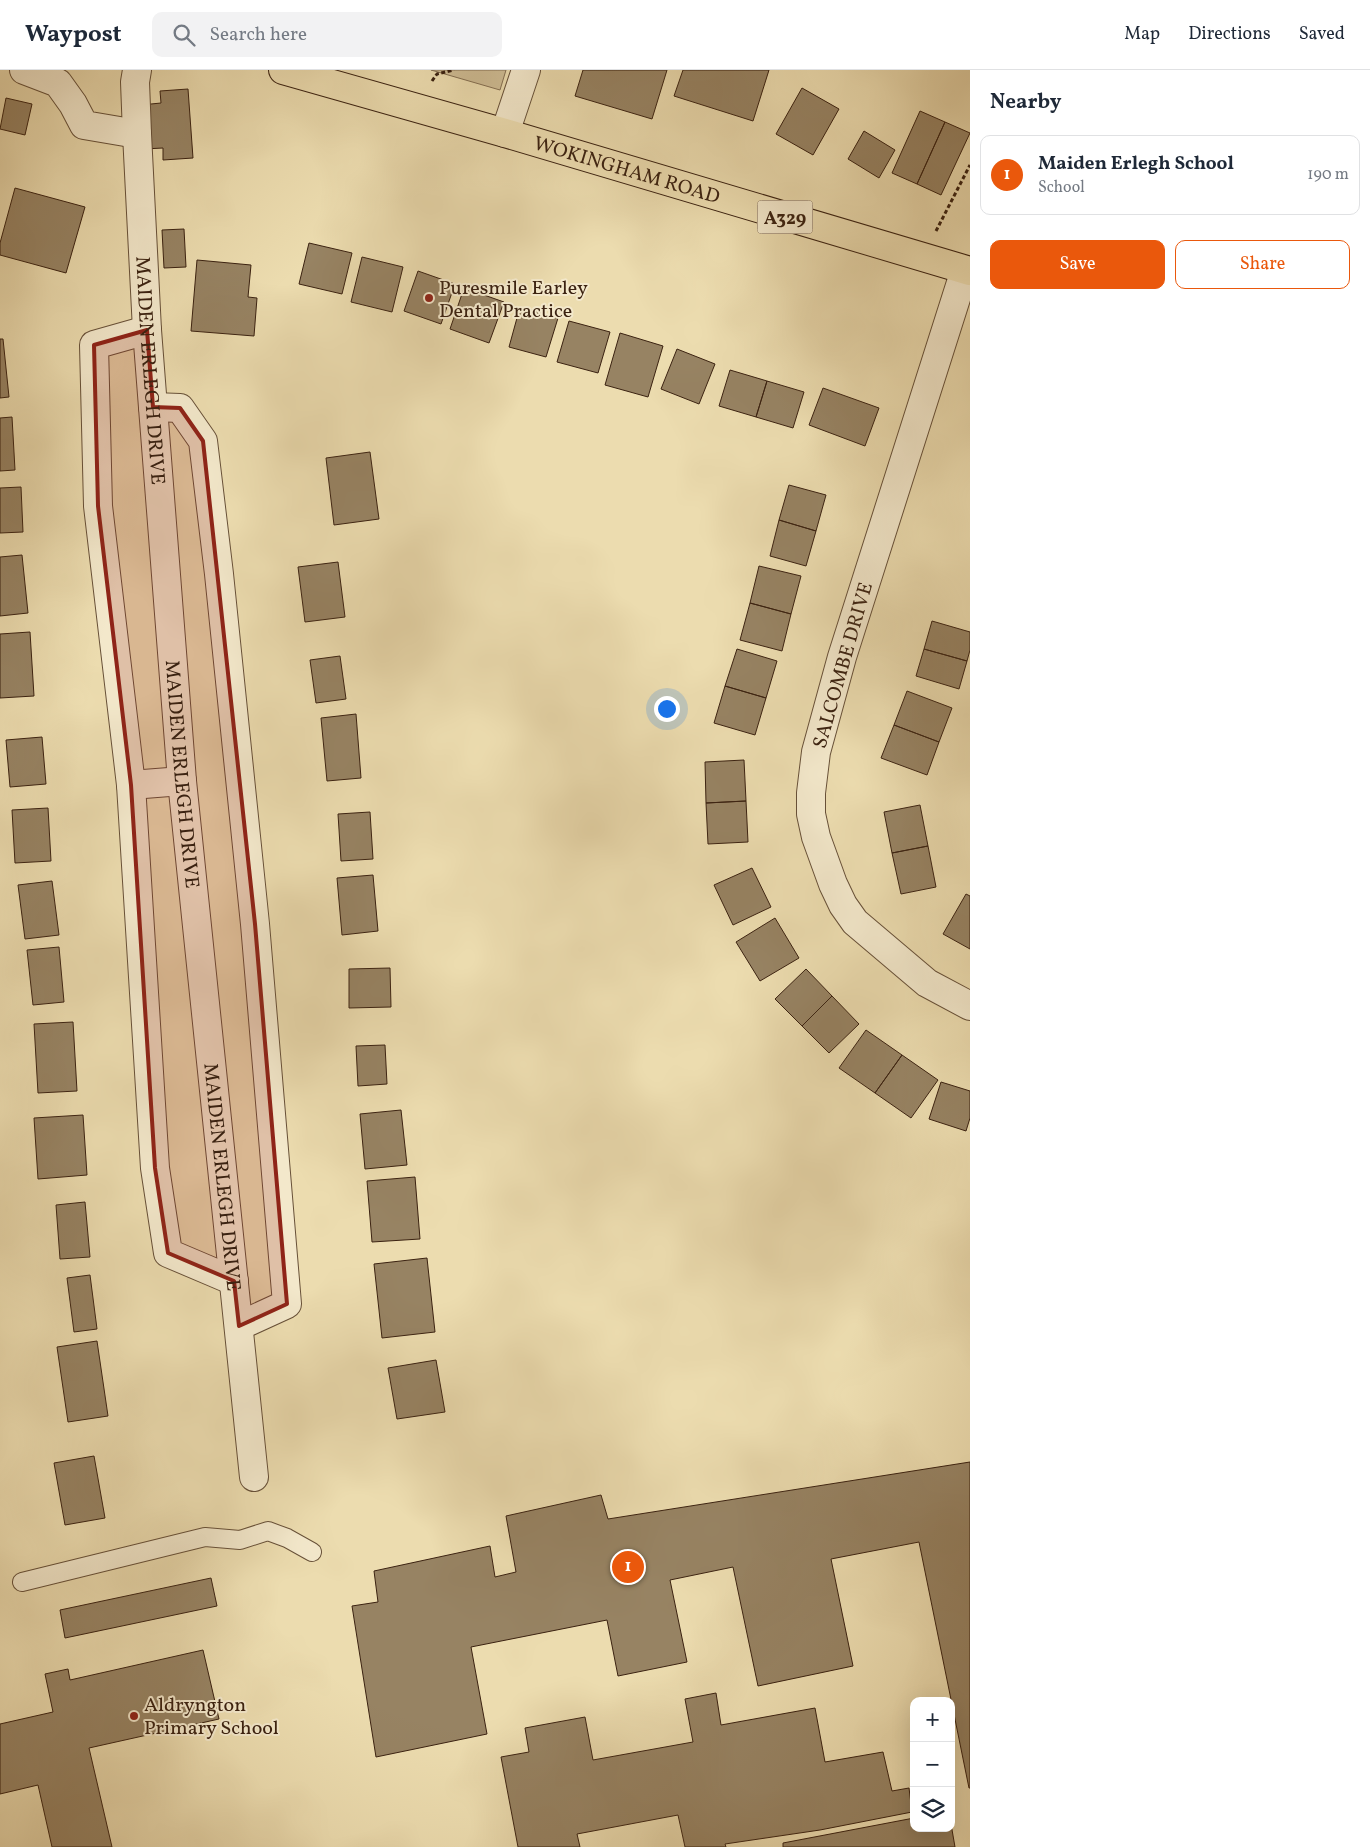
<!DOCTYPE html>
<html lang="en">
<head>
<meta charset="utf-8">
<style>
  :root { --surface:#fff; --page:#f2f2f3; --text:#1f2937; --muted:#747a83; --line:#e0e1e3; --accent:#ea580c }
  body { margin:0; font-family:Vollkorn,serif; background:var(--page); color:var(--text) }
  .controls { position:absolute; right:15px; bottom:15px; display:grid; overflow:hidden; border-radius:10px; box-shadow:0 5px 20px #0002 }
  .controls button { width:45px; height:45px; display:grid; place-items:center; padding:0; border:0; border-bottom:1px solid var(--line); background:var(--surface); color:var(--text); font:25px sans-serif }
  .you { position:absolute; left:666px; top:638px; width:18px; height:18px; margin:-12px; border:4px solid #fff; border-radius:50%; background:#1a73e8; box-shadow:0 0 0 8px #1a73e833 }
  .badge { display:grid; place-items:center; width:32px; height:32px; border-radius:50%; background:var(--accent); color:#fff; font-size:16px; font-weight:700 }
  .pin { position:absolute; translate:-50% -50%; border:2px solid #fff; box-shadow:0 1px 5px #0006 }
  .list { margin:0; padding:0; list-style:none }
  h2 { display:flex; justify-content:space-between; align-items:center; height:65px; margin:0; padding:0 20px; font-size:21px }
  h2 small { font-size:16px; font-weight:400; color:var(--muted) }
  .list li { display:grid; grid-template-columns:32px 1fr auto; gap:15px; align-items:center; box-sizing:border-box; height:80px; margin:0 10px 10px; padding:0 10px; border:1px solid var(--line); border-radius:10px }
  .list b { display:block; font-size:19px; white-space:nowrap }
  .list p { margin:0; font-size:16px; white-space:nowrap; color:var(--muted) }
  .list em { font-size:16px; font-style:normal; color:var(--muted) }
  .actions { display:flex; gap:10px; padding:15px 20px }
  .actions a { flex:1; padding:11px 0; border:1px solid var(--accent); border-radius:10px; text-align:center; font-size:18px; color:var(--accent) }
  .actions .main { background:var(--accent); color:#fff }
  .icon { flex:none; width:28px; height:28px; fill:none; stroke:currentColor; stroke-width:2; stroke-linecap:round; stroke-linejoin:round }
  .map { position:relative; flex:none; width:970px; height:1777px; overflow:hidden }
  header { display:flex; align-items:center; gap:30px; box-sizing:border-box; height:70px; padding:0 25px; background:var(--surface); border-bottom:1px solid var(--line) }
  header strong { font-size:24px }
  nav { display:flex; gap:28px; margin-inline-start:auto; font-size:18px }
  .search { width:350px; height:45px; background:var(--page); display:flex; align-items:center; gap:12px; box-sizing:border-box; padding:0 18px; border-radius:10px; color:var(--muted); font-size:19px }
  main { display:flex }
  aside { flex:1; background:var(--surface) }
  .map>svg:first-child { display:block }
</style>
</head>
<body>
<header>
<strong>Waypost</strong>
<div class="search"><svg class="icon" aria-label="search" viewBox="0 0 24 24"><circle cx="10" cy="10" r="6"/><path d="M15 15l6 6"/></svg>Search here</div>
<nav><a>Map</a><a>Directions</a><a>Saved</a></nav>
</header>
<main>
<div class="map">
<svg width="970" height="1777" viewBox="0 0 970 1777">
  <rect width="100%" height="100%" fill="#ecdcaf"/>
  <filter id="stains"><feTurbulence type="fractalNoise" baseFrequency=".004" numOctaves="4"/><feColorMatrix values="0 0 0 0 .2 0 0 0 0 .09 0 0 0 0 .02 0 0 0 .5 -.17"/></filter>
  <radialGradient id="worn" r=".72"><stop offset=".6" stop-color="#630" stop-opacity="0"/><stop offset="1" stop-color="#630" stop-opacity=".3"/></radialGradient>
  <path fill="#cebc94" stroke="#846f52" d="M431 0H506L500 20Z"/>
  <path fill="#978363" stroke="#3b2211" d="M583 0H667L652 49 575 26Z
    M683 0H769L753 51 674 26Z
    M802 18 839 39 813 85 776 64Z
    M188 19 193 88 163 90V78L144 79 141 35 161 33 160 21Z
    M6 28 32 34 25 65 0 59Z
    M920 41 945 52 917 114 892 103Z
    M945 52 970 63 941 125 917 114Z
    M864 61 895 80 879 108 848 89Z
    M15 118 85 137 66 203 0 185V173Z
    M184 159 186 197 164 198 162 160Z
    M309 173 352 183 342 224 299 214Z
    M362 187 403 197 392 242 351 232Z
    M197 190 251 195 248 227 257 228 254 266 191 261Z
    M418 201 455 214 441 254 404 241Z
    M464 218 504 232 489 273 450 259Z
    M520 237 558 248 546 287 509 277Z
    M569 251 610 262 598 303 557 292Z
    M620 263 663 276 648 327 605 315Z
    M0 269H3L9 327 0 328Z
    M677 279 715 294 699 334 661 319Z
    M730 300 767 311 756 347 719 336Z
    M767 311 804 322 793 358 756 347Z
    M823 318 879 338 865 376 809 355Z
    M12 347 15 400 0 401V348Z
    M370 382 379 449 334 455 326 388Z
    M789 415 826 425 816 461 779 450Z
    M21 417 23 462 0 463V418Z
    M779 450 816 461 806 496 770 486Z
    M22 485 28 543 0 546V487Z
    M338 492 345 547 305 552 298 497Z
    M759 496 801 506 791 544 750 533Z
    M750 533 791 544 782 581 740 570Z
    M932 551 970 562V580L967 591 924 579Z
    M30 562 34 626 0 628V564Z
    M737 579 777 591 766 628 725 616Z
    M924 579 967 591 959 619 916 606Z
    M340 586 346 629 316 633 310 590Z
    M725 616 766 628 755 665 714 653Z
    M907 621 952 638 939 672 894 655Z
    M356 644 361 708 327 711 321 648Z
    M894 655 939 672 927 705 881 688Z
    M42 667 46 714 10 717 6 670Z
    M744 690 746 731 706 733 705 692Z
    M746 731 748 772 708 774 706 733Z
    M920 735 928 776 892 783 884 742Z
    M48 738 51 791 15 793 12 740Z
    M370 742 373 789 341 791 338 744Z
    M928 776 936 817 901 824 892 783Z
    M752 798 771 837 733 855 714 815Z
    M373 805 378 861 342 865 337 808Z
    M52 811 59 865 25 869 18 815Z
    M966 824 970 826V879L943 864Z
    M775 848 799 888 760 911 736 872Z
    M59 877 64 932 33 935 27 880Z
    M390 898 391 937 349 938V899Z
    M806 899 832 926 802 956 775 929Z
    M832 926 859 954 829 983 802 956Z
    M73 952 77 1021 38 1023 34 954Z
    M866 960 902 985 875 1023 839 998Z
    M385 975 387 1014 358 1016 356 976Z
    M902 985 938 1010 911 1048 875 1023Z
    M941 1012 970 1021V1048L966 1061 929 1049Z
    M401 1040 407 1095 365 1099 360 1044Z
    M83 1045 87 1105 38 1109 34 1048Z
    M415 1107 420 1169 372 1172 367 1111Z
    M85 1132 90 1187 60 1189 56 1135Z
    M427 1188 435 1262 382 1268 374 1194Z
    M90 1205 97 1259 74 1262 67 1208Z
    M97 1271 108 1346 68 1352 57 1277Z
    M436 1290 445 1342 397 1349 388 1298Z
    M94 1386 105 1448 65 1455 54 1393Z
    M970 1392V1718H969L919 1472 831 1489 853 1596 758 1616 733 1497 670 1510 687 1592 618 1606 607 1550 471 1577 487 1664 376 1687 352 1536 378 1532 374 1501 490 1476 495 1507 516 1502 506 1446 601 1425 608 1449Z
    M211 1508 217 1536 65 1568 60 1540Z
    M203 1580 219 1649 89 1678 112 1777H52L38 1715 0 1724V1654L53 1642 45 1604 68 1599 70 1610Z
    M716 1623 721 1655 815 1638 825 1692 883 1682 892 1721 909 1718 912 1742 820 1760 725 1774 726 1777H685L678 1745 577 1764 580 1777H518L501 1687 529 1682 525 1658 585 1647 593 1690 693 1672 685 1629Z
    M914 1748V1758H951V1754L955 1777H783V1773Z"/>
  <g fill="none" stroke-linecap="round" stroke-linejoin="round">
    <g stroke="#675038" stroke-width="20">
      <path id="lane" d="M22 1512 205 1467 240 1470 268 1461 287 1468 312 1482"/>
    </g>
    <g stroke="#675038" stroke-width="30">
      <g id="street">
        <path d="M24 0 58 13 73 34 84 55 137 64"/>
        <path id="s1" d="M137 0 135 12 137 64 147 260 182 711 254 1407"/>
        <path d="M505 63 526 0"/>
        <path d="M965 200 842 587 816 682 811 723V744L816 767 833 814 843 835 855 852 927 913 970 936"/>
        <path d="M147 260 94 275 98 436 131 715 182 711"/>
        <path d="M153 337 180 338 203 371 219 504 255 854 287 1234 239 1256"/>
        <path d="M131 715 155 1098 168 1183 234 1211"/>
      </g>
    </g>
    <g stroke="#3b2211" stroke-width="30">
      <g id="primary">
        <path id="s2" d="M283 0 505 63 970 201"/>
      </g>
    </g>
    <path stroke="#3b2211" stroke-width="3" stroke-dasharray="4 2.5" stroke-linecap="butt" d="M432 11 437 4 454 0
      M936 161 970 95"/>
    <use href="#lane" stroke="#f3e8cb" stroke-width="18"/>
    <use href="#street" stroke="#f3e8cb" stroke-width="28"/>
    <use href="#primary" stroke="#ecdcaf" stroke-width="28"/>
  </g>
  <path fill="#8f2418" fill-opacity="0.2" stroke="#8f2418" stroke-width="4" stroke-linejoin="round" d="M147 260 153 337 180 338 203 371 255 854 287 1234 239 1256 234 1211 168 1183 155 1098 131 715 98 436 94 275Z"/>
  <g fill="#8f2418" stroke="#f3e8cb" stroke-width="2">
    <circle cx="429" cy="228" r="5"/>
    <circle cx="134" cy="1646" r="5"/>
  </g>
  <g text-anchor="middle" stroke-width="4" stroke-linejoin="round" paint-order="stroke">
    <rect fill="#f3e8cb" stroke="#725d49" stroke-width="1" x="757.5" y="130.5" width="55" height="33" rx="4"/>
    <g font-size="19" font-weight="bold" fill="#3b2211">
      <text x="785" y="154">A329</text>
    </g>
    <g font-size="20" fill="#3b2211" stroke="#f3e8cb">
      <text dy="7" stroke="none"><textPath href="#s2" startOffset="358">WOKINGHAM ROAD</textPath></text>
      <text dy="7" stroke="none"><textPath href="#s1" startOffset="301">MAIDEN ERLEGH DRIVE</textPath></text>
      <text transform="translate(842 595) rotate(-74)" y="7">SALCOMBE DRIVE</text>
      <text dy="7" stroke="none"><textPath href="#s1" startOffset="706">MAIDEN ERLEGH DRIVE</textPath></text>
      <text dy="7" stroke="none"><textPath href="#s1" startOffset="1111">MAIDEN ERLEGH DRIVE</textPath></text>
    </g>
    <g font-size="20" fill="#3b2211" stroke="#f3e8cb" text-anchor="start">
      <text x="439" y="224">Puresmile Earley<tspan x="439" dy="23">Dental Practice</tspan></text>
      <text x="144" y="1641">Aldryngton<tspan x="144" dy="23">Primary School</tspan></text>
    </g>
  </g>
  <rect width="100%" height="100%" filter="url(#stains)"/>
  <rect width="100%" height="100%" fill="url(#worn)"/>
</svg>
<div class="controls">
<button>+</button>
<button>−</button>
<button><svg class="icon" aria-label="layers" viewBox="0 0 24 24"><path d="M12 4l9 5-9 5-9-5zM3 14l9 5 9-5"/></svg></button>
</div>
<div class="you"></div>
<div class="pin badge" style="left:628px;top:1497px">1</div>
</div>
<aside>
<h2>Nearby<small></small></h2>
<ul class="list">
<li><span class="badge">1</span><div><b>Maiden Erlegh School</b><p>School</p></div><em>190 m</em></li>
</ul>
<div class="actions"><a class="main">Save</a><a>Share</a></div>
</aside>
</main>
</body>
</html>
